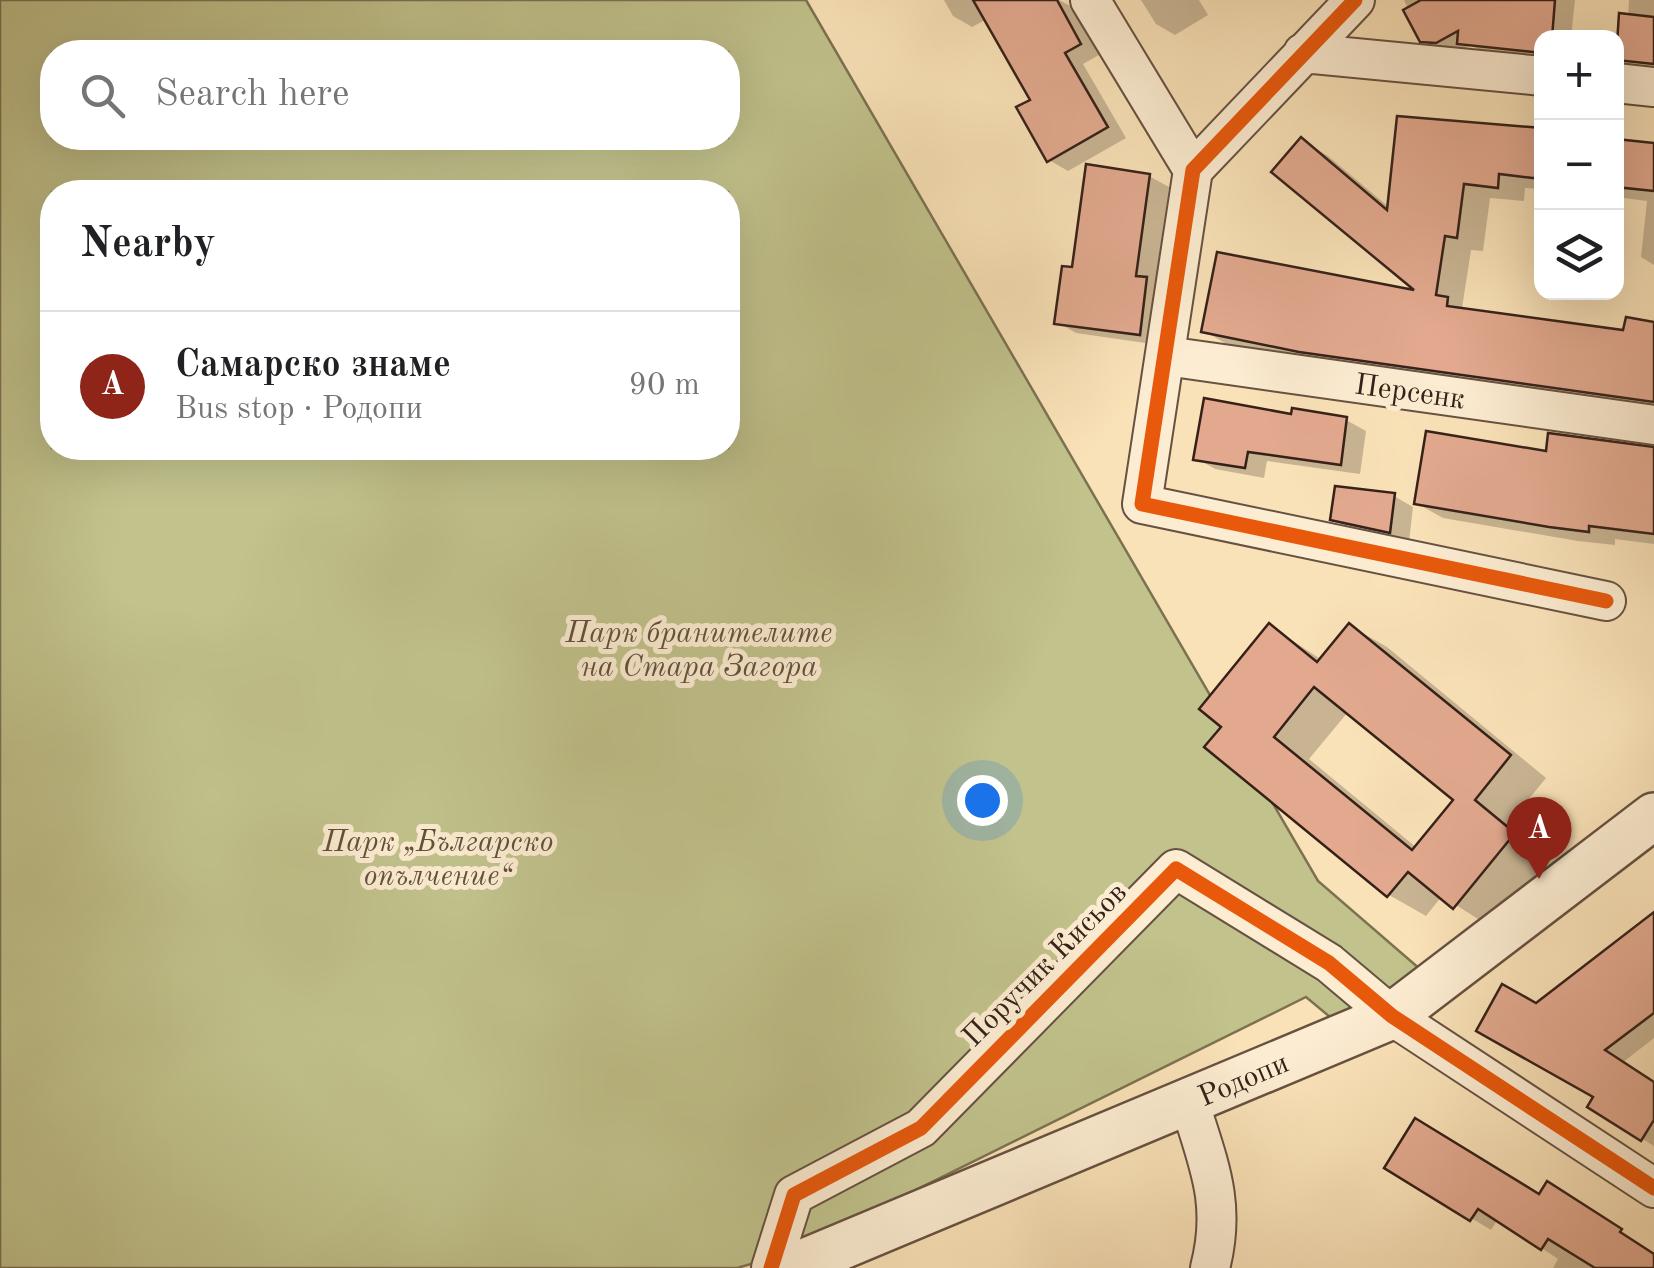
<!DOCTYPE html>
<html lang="en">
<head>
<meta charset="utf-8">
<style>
  :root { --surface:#fff; --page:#f2f2f2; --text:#202124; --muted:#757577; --line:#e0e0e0; --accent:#8f2418 }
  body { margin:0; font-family:"Old Standard TT",serif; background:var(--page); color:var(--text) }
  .controls { position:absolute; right:30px; top:30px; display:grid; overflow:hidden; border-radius:20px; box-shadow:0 10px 40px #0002 }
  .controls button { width:90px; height:90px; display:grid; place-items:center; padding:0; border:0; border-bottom:2px solid var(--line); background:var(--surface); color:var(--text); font:50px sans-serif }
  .you { position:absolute; left:982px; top:800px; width:35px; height:35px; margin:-25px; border:8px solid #fff; border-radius:50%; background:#1a73e8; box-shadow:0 0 0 15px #1a73e833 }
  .badge { display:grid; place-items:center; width:65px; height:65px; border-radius:50%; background:var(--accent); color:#fff; font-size:32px; font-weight:700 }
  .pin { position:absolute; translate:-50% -82px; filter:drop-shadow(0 2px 5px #0008) }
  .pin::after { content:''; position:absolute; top:52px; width:35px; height:30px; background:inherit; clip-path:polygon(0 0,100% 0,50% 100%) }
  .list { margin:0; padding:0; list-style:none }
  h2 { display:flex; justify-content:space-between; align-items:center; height:130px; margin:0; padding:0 40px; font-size:42px }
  h2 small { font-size:32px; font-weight:400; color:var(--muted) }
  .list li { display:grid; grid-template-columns:65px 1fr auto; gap:30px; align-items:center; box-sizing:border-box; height:150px; padding:0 40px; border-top:2px solid var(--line) }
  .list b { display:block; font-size:38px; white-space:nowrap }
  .list p { margin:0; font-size:32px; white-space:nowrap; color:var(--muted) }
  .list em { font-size:32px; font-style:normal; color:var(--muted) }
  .icon { flex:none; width:55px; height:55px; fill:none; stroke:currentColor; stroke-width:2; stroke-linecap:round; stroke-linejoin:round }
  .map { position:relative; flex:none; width:1654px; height:1268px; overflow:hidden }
  .search { position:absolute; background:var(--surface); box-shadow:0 10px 40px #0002; left:40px; top:40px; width:700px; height:110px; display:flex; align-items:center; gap:25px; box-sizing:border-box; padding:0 35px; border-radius:40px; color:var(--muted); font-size:38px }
  .panel { position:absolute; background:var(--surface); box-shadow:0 10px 40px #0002; left:40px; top:180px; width:700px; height:280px; border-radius:40px }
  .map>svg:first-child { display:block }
</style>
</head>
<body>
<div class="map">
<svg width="1654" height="1268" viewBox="0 0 1654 1268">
  <rect width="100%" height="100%" fill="#fae2b8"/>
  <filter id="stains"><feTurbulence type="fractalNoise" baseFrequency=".002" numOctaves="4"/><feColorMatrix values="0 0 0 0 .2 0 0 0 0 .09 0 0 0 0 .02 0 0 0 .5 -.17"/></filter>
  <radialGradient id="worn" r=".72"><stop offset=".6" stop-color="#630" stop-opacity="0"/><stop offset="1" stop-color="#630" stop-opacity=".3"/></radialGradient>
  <path fill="#c1c28c" stroke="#7c7252" stroke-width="2.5" fill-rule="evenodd" d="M0 0H806L1318 881 1428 976 1336 1022 1306 997 786 1254 737 1268H0ZM52 52H728V138H52ZM52 192H728V448H52Z"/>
  <path fill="#0003" fill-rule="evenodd" d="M944 0H1059L1072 7 1099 55 1083 64 1126 138 1068 171 1049 160 1033 101 987 19 972 27 953 16Z
    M1141 0H1199L1208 15 1175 35 1156 24Z
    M1404 0H1575L1571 38H1542V60L1487 55 1471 45 1457 53 1442 51 1422 40Z
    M1629 0H1654V74L1640 72 1617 59 1628 17Z
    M1542 132V189L1525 188 1524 201 1490 198 1483 251 1471 250 1462 308 1625 333 1654 324V412L1230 346 1204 331 1423 295 1301 140 1328 156 1390 208Z
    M1616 141 1654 145V265L1641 257 1647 201 1616 197Z
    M1149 176 1169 187 1155 285 1166 291 1159 345 1076 333 1057 322 1074 270Z
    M1293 417 1346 420 1366 431 1360 474 1267 461 1264 478 1215 469 1196 458Z
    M1654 448V544L1615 539V545L1578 541 1443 518 1416 503 1548 454Z
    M1394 496 1413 507 1409 542 1352 530 1333 519Z
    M1270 626 1322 660 1350 626 1387 647 1546 778 1510 822 1551 856 1492 928 1442 896 1426 916 1389 895 1208 747 1224 727ZM1348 712 1457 800 1417 848 1309 759Z
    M1654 914V1038L1622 1063 1654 1083V1146L1590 1106 1597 1096 1536 1006Z
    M1387 1167 1540 1197 1567 1195 1654 1253V1268H1553L1558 1259 1498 1219 1491 1230Z"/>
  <path fill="#e2a98f" stroke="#362119" stroke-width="2.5" fill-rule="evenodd" d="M973 0H1057L1081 44 1065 53 1108 127 1047 162 1016 107 1030 100Z
    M1421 0H1555L1552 38H1542V53L1457 44 1458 31 1436 43 1420 42 1403 10Z
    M1619 13 1654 17V64L1616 60Z
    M1397 116 1542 128V179L1499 174 1498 188 1464 184 1457 238 1445 236 1436 295 1448 297 1447 306 1623 330 1626 317 1654 322V402L1299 352 1201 332 1217 252 1414 290 1271 172 1301 137 1387 210Z
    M1616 139 1654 143V191L1616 187Z
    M1086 164 1150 174 1136 276 1147 277 1140 335 1054 324 1062 266 1072 267Z
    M1204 398 1291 414 1292 408 1347 417 1341 465 1248 452 1245 468 1193 460Z
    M1426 431 1546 451 1548 433 1654 447V534L1589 526V532L1549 527 1414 504Z
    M1335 486 1395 493 1390 533 1330 520Z
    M1269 623 1317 662 1349 623 1511 755 1475 800 1515 833 1453 909 1408 872 1387 897 1204 747 1221 727 1199 709ZM1314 687 1453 800 1412 850 1274 737Z
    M1654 912V1013L1605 1050 1654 1082V1120L1641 1141 1587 1107 1593 1097 1476 1031 1502 984 1536 1003Z
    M1415 1118 1539 1194 1547 1181 1622 1229 1620 1232 1654 1254V1268H1595L1548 1239 1541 1250 1478 1209 1470 1221 1384 1168Z"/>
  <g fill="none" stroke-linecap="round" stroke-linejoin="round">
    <g stroke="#675141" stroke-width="42">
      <path id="minor" d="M1090 0 1193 170
        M1355 0 1193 170 1142 504 1606 601
        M1303 53 1542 76
        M1616 83 1654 87
        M1166 356 1654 425
        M1189 1101C1208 1163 1227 1203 1210 1268
        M771 1268 794 1195 921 1128 1176 869 1329 963 1392 1016 1654 1188"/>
    </g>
    <g stroke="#675141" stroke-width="50">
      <path id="tertiary" d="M790 1268 1392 1016 1654 816"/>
    </g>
    <use href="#minor" stroke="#fcecd1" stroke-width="38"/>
    <use href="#tertiary" stroke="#fcecd1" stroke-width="45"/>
    <g stroke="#fcecd1" stroke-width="21">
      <path id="cycleway" d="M1355 0 1193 170 1142 504 1606 601
        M771 1268 794 1195 921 1128 1176 869 1329 963 1392 1016 1654 1188"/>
    </g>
    <use href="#cycleway" stroke="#e8590c" stroke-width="15"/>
  </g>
  <g text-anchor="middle" stroke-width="10" stroke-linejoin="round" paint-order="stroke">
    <g font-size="30" fill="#362119" stroke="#fcecd1">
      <text transform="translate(1410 391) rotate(8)" y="10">Персенк</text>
      <text transform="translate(1044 964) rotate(-45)" y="10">Поручик Кисьов</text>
      <text transform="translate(1243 1079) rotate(-23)" y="10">Родопи</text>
    </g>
    <g font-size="30" font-style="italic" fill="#60513c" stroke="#fcecd1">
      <text x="699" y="642">Парк бранителите<tspan x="699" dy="34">на Стара Загора</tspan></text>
      <text x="438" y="851">Парк „Българско<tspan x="438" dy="34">опълчение“</tspan></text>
    </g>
  </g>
  <rect width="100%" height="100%" filter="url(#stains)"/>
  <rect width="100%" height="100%" fill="url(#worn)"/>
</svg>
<div class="controls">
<button>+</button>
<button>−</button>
<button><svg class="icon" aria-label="layers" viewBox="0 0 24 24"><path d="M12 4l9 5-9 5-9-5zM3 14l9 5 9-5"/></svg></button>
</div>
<div class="you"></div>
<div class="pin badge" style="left:1539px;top:879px">A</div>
<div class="search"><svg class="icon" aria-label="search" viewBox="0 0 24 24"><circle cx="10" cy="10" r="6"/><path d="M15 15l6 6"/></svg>Search here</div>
<section class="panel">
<h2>Nearby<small></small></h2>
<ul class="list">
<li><span class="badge">A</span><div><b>Самарско знаме</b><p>Bus stop · Родопи</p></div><em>90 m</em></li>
</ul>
</section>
</div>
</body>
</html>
